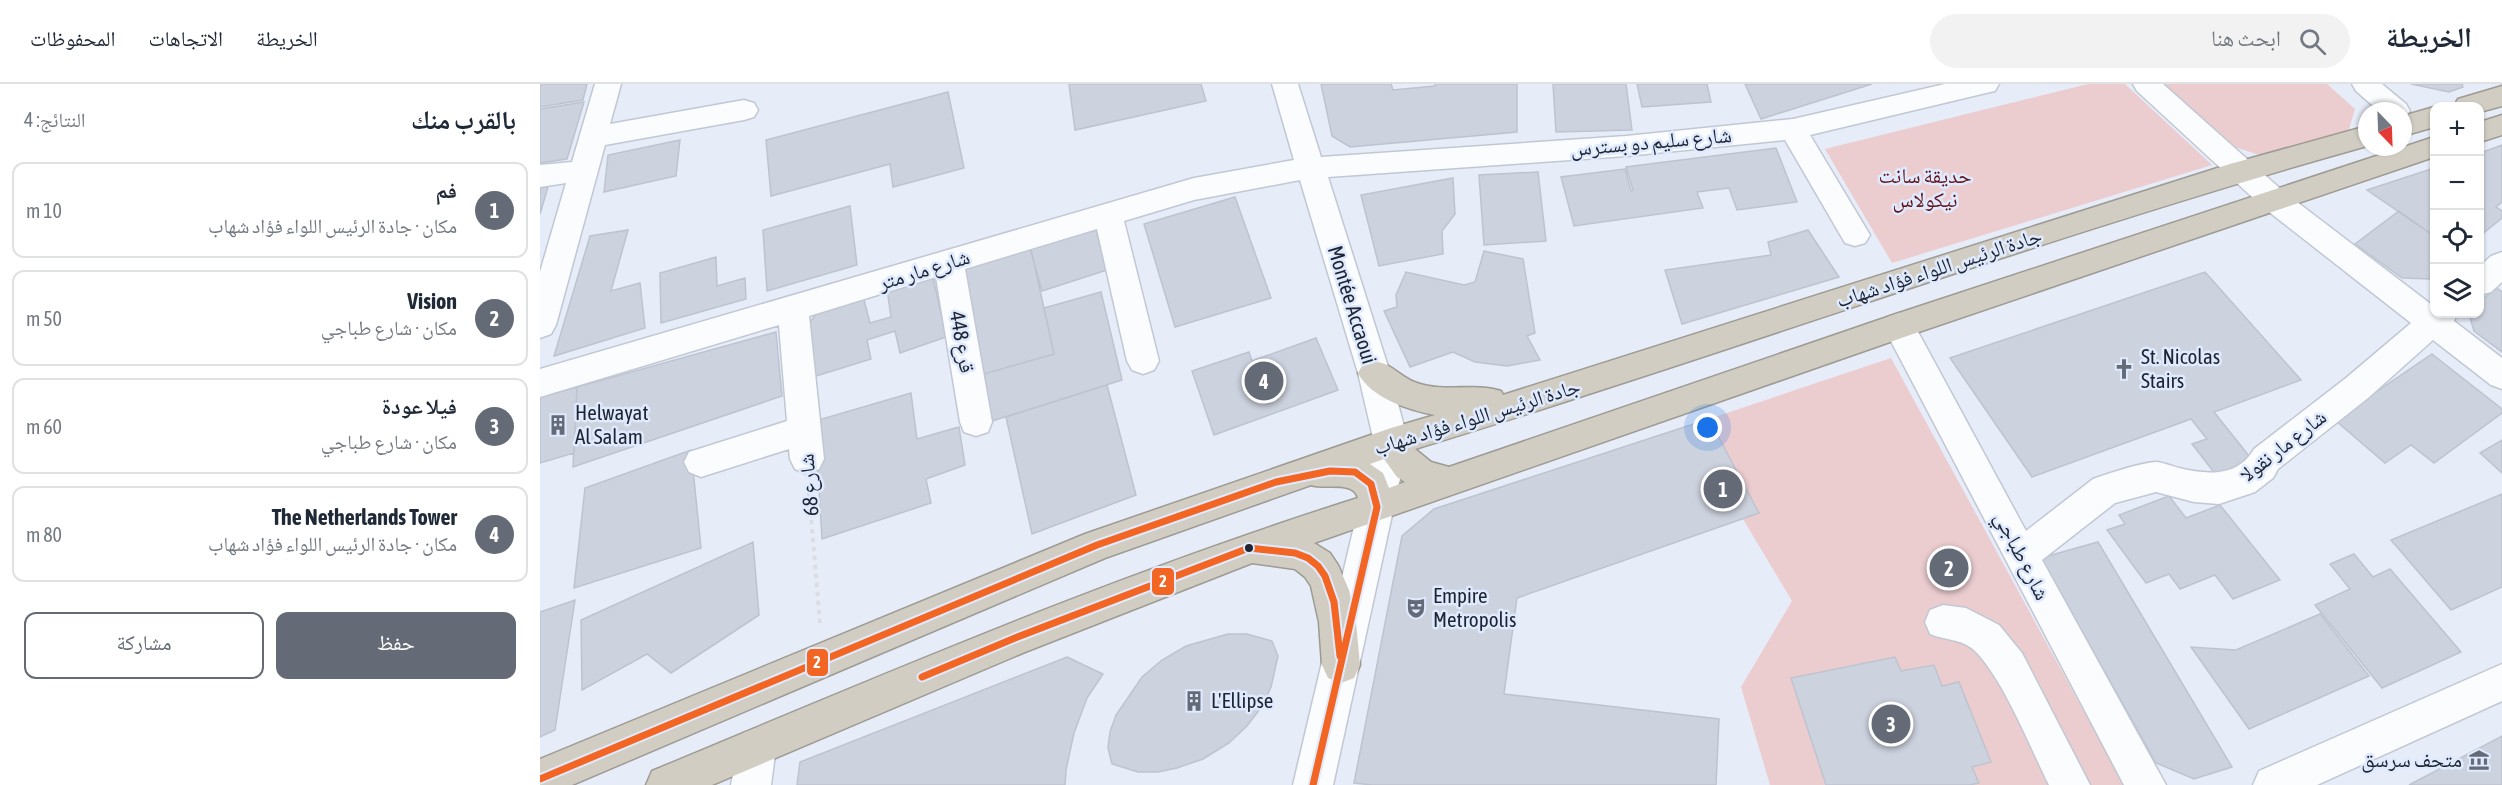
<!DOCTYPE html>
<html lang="ar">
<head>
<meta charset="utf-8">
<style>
  :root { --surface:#fff; --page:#f2f2f3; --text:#1f2937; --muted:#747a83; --line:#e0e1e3; --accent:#646b77 }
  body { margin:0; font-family:"Asap Condensed","Noto Naskh Arabic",sans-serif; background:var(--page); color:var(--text); direction:rtl }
  .controls { position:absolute; right:18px; top:18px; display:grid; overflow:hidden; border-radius:12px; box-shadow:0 2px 4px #0004 }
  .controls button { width:54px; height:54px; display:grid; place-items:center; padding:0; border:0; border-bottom:2px solid var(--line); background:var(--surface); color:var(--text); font:30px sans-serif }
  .compass { position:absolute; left:1818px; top:18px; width:54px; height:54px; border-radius:50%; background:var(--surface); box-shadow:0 2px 4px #0004; rotate:157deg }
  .you { position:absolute; left:1168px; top:344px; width:21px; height:21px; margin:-15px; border:4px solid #fff; border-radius:50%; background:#1a73e8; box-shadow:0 0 0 9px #1a73e833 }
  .badge { display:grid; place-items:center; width:39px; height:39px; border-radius:50%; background:var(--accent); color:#fff; font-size:20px; font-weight:700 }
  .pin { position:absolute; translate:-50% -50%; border:3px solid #fff; box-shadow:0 2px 6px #0006 }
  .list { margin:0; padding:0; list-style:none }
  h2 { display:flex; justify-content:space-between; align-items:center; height:78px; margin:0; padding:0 24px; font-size:26px }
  h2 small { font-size:20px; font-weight:400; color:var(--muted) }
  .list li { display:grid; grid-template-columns:39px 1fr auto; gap:18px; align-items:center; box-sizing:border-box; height:96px; margin:0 12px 12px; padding:0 12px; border:2px solid var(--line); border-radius:12px }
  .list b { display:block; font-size:22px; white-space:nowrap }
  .list p { margin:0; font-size:20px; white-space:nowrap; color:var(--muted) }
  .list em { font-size:20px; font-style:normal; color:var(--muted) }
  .actions { display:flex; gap:12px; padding:18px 24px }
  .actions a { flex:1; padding:14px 0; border:2px solid var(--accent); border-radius:12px; text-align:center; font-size:21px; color:var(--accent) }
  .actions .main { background:var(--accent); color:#fff }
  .icon { flex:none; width:33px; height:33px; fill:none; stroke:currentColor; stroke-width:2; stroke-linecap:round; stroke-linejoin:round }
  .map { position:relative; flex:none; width:1962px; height:701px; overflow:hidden; direction:ltr }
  header { display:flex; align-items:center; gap:36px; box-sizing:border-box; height:84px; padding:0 30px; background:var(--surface); border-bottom:2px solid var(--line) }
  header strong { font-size:28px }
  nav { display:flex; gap:33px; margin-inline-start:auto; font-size:21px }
  .search { width:420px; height:54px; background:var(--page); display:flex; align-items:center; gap:15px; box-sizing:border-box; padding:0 21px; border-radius:33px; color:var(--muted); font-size:22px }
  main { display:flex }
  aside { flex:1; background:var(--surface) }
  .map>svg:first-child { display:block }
</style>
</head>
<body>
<header>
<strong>الخريطة</strong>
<div class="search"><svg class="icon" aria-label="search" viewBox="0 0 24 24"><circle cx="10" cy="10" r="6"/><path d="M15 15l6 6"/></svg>ابحث هنا</div>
<nav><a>الخريطة</a><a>الاتجاهات</a><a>المحفوظات</a></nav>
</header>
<main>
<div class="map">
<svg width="1962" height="701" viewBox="0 0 1962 701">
  <rect width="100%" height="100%" fill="#e6ecf8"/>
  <path fill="#ebcdd0" d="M1548 0H1585L1672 81 1352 179 1285 65Z
    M1623 0H1787L1815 25 1807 52 1729 74 1691 62Z
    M1351 274 1584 701H1230L1201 603 1252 517 1203 435 1219 429 1169 335Z"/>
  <path fill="#ccd2de" stroke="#bec4cf" stroke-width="1.5" d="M0 0H47L43 16 0 23Z
    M529 0H661L666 17 535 46Z
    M781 0H851L853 6 895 2V0H977V48L810 63 792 52Z
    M1013 0H1086L1092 46 1016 48Z
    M1097 0H1167L1171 18 1102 23Z
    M1205 0H1332L1221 35Z
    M1871 0H1922L1923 3 1909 8Z
    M408 8 424 84 353 103 350 80 231 112 226 56Z
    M44 18 27 75 0 79V25Z
    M140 56 136 92 64 108 68 71Z
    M1962 61V118L1956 123 1962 127V134L1940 152V69Z
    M1236 64 1257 118 1197 126 1189 104 1157 108 1163 124 1034 142 1021 93 1085 85 1091 107 1093 106 1086 83Z
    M1894 84V152L1827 106Z
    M998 88 1006 157 944 161 939 91Z
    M913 94 915 130 902 147 903 170 839 182 821 111Z
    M8 103 0 130V104Z
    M695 113 731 214 635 243 604 140Z
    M310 122 317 181 227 207 223 146Z
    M1859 127 1894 152V193L1891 195 1862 194 1815 160Z
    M555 143 567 186 502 207 489 161Z
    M88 146 71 207 100 199 105 244 14 272 50 152Z
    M1268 146 1299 193 1142 240 1125 186 1231 171 1228 158Z
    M491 165 514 270 444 290 421 186Z
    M944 167 983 175 995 249 987 252 1000 276 967 282 935 278 913 268 870 283 844 227 857 223 856 211 866 188 924 201 935 198Z
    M176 173 177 202 205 194 206 215 121 239 120 189Z
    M1665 188 1761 296 1674 328 1717 382 1680 396 1652 360 1667 355 1651 335 1492 393 1410 274Z
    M393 193 406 253 360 269 355 247 327 256 331 275 273 293 270 238 280 225 323 212 330 239 351 233 347 205Z
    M1957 204 1962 208V268L1934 247 1929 230H1940V217Z
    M561 208 582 296 452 337 444 290 514 270 504 224Z
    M236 248 242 312 33 383 37 303Z
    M776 254 798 306 674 351 652 287 709 268 712 277Z
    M1892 270 1962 325V329L1894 379 1871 361 1845 379 1795 336Z
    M567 301 596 411 492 450 466 333Z
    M37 303 34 369 0 379V313Z
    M371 309 377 355 419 343 425 381 386 395 391 419 282 455 275 337Z
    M1169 335 1219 429 977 514 964 610 1179 635 1176 701H832L814 699 862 452 894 425Z
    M1962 356V389L1940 369Z
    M151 366 161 464 34 504 45 404Z
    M1962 410V503L1911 526 1851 456Z
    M1629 412 1646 434 1680 421 1740 496 1693 515 1675 491 1640 505 1629 490 1606 499 1567 446 1585 440 1579 431Z
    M213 458 219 531 131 589 107 570 42 606 41 536Z
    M1558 458 1692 683 1654 695 1616 679 1501 474Z
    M1814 470 1833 493 1850 485 1921 568 1842 604 1775 521 1810 505 1790 480Z
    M35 516 15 646 0 653V528Z
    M1780 530 1829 592 1709 645 1651 563 1696 566Z
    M688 550H707L732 557 738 572 731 603 723 621 707 642 689 659 663 675 637 684 618 688H598L572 680 568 664 570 648 576 631 602 593 622 576 646 562Z
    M527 573 563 590 547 614 534 649 526 686 525 701H257L260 678Z
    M1355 573 1361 587 1394 581 1402 602 1419 598 1451 678 1432 683 1439 699 1429 701H1286L1251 594Z
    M1962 652V701H1869Z"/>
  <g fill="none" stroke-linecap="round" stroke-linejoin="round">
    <g stroke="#c1c7d3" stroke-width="3">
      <path id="minor" d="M55 0H81L70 40 204 16 214 19 218 26 214 33 204 36 65 61 16 241 11 250 0 254V188L26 99 0 103V81L32 78Z
        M732 0H758L781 73 1086 52 1253 35 1405 0H1459L1455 7 1446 9 1270 51 1330 151 1325 159 1315 162 1305 159 1245 56 1086 72 788 93 850 289 868 358 793 701H753L834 358 818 289 760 96 654 116 584 137 619 277 614 286 603 290 592 286 587 277 557 145 425 185 452 338 448 348 436 352 424 348 420 338 396 193 269 232 284 375 279 385 267 390 255 385 250 375 249 365 161 393 149 388 144 378 149 368 247 337 239 241 0 313V285L654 94 754 76Z
        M1593 0H1623L1744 108 1892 221 1894 220V230H1917L1914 237 1962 274V305L1951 301 1893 256 1828 314 1738 385 1733 394 1715 408 1679 420 1654 418 1616 408 1575 419 1502 476 1626 701H1584L1343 242 1348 233 1359 229 1370 233 1486 447 1553 395C1567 390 1603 378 1617 378 1624 379 1632 382 1639 384 1668 391 1698 393 1714 365L1806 294 1871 239 1724 124 1597 7Z
        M1812 0H1842L1866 20 1870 27 1863 35V27H1839L1816 7Z
        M1962 168V198L1951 208 1940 211V182L1951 172Z
        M1403 521 1426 524 1459 541 1482 569 1550 701H1509C1490 663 1463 594 1434 566 1422 555 1404 556 1390 550L1385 538 1390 526Z
        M1962 580V617L1777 701H1713L1719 687Z
        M217 644 231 649 236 663 231 701H191L198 663 203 649Z"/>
    </g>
    <g stroke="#9d9b94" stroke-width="3">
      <path id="highway" d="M1962 2V22L1940 28V22H1914L1918 15Z
        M1894 23V43L1863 52V32Z
        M1962 31V51L1940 58V38Z
        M1827 42V62C1506 152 1193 268 875 365L891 378 909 383 1359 229 1894 53V73L1370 251 774 459 790 469 798 481 809 506 816 538 820 581 814 594 801 599 788 594 782 581 779 538 771 502 765 493 755 485 712 479 485 568 172 701H106L112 687C345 590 577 490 818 414 813 396 785 406 771 401L565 474 32 701H0V675L545 450 851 344 895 331C868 326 831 314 818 289L823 280C847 271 856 292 877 299 905 309 935 298 961 307L963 311 1690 80ZM844 375 857 393 865 398 849 404 843 389 830 380Z"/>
    </g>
    <path stroke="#dbdde0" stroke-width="4" stroke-dasharray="4.5 4.5" stroke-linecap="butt" d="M269 409 280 539"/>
    <use href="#minor" fill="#fbfcfe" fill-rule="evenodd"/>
    <use href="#highway" fill="#d1cdc2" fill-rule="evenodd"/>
    <g stroke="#dfeaff" stroke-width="11">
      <path id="bus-1" d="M382 593 475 554 709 464 755 469 768 474 778 482 785 492 794 518 800 572
        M0 695 557 461 736 398 790 387 815 388 831 400 837 423 773 701"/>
    </g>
    <use href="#bus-1" stroke="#f26522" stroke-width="7"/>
  </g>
  <defs>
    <g id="church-bare" transform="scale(1.62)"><path d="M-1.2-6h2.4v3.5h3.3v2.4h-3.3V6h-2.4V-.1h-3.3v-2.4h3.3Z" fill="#646b77" stroke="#dfeaff" stroke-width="2.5" paint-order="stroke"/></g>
    <g id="building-bare" transform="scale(1.62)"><path d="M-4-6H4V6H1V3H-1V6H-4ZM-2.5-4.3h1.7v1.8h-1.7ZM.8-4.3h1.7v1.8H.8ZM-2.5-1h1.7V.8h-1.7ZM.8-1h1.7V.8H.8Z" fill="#646b77" stroke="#dfeaff" stroke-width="2.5" paint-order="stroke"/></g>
    <g id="theatre-bare" transform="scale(1.62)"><path d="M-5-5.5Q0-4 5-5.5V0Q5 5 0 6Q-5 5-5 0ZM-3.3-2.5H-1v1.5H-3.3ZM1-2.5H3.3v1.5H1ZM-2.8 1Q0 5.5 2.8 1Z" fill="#646b77" stroke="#dfeaff" stroke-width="2.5" paint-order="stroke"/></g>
    <g id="museum-bare" transform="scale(1.62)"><path d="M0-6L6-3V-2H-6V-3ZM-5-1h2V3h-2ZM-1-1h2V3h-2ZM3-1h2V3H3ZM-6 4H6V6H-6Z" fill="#646b77" stroke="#dfeaff" stroke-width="2.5" paint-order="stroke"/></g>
  </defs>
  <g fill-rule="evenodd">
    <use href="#church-bare" x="1584" y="285"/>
    <use href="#building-bare" x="18" y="341"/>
    <use href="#theatre-bare" x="876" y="524"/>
    <use href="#building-bare" x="654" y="617"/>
    <use href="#museum-bare" x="1939" y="676"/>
  </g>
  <circle fill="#1e2531" stroke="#dfeaff" stroke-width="2" cx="709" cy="464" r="5"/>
  <g text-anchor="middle" stroke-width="5" stroke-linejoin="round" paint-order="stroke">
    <g font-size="21" fill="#1e2531" stroke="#dfeaff">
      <text transform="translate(1111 58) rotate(-5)" y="7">شارع سليم دو بسترس</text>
      <text transform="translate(1399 184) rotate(-18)" y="7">جادة الرئيس اللواء فؤاد شهاب</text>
      <text transform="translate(384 186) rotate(-17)" y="7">شارع مار متر</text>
      <text transform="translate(812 221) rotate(73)" y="7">Montée Accaoui</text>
      <text transform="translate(422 258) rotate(80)" y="7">قرع 448</text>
      <text transform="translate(937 333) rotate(-17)" y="7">جادة الرئيس اللواء فؤاد شهاب</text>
      <text transform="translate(1743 362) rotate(-38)" y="7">شارع مار نقولا</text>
      <text transform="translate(269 401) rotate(-95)" y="7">شارع 68</text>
      <text transform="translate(1482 472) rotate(63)" y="7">شارع طباجي</text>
    </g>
    <g font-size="21" fill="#631317" stroke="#dfeaff">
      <text x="1385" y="99">حديقة سانت<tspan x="1385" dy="24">نيكولاس</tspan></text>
    </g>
    <g font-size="21" fill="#1e2531" stroke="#dfeaff" text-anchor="start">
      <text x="1601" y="280">St. Nicolas<tspan x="1601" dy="24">Stairs</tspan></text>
      <text x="35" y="336">Helwayat<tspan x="35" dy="24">Al Salam</tspan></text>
      <text x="893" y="519">Empire<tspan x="893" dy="24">Metropolis</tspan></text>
      <text x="671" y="624">L'Ellipse</text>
      <text x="1922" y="683" text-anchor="end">متحف سرسق</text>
    </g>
  </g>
  <g stroke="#dfeaff" stroke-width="2">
    <rect x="611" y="483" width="24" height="29" rx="6" fill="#f26522"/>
    <rect x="266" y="564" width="23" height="29" rx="6" fill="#f26522"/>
  </g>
  <g font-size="16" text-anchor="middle" font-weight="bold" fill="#fff">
    <text x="623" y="503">2</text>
    <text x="277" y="584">2</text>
  </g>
</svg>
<div class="controls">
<button>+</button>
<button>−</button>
<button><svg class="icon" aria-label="locate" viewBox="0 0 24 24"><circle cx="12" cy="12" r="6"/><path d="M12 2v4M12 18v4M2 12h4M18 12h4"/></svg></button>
<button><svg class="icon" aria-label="layers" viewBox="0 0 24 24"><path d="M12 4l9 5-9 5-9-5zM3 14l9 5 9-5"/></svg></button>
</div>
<svg class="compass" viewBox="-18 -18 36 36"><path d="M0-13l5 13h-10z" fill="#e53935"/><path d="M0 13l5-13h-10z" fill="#747a83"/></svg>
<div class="you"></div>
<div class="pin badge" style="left:1183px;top:405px">1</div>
<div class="pin badge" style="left:1409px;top:484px">2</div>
<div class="pin badge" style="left:1351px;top:640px">3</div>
<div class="pin badge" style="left:724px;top:297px">4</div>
</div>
<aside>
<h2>بالقرب منك<small>النتائج: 4</small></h2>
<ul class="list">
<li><span class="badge">1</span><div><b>فم</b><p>مكان · جادة الرئيس اللواء فؤاد شهاب</p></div><em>10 m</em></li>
<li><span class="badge">2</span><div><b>Vision</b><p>مكان · شارع طباجي</p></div><em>50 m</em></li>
<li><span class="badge">3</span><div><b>فيلا عودة</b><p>مكان · شارع طباجي</p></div><em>60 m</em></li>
<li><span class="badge">4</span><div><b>The Netherlands Tower</b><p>مكان · جادة الرئيس اللواء فؤاد شهاب</p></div><em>80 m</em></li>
</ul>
<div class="actions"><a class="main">حفظ</a><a>مشاركة</a></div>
</aside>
</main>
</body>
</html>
